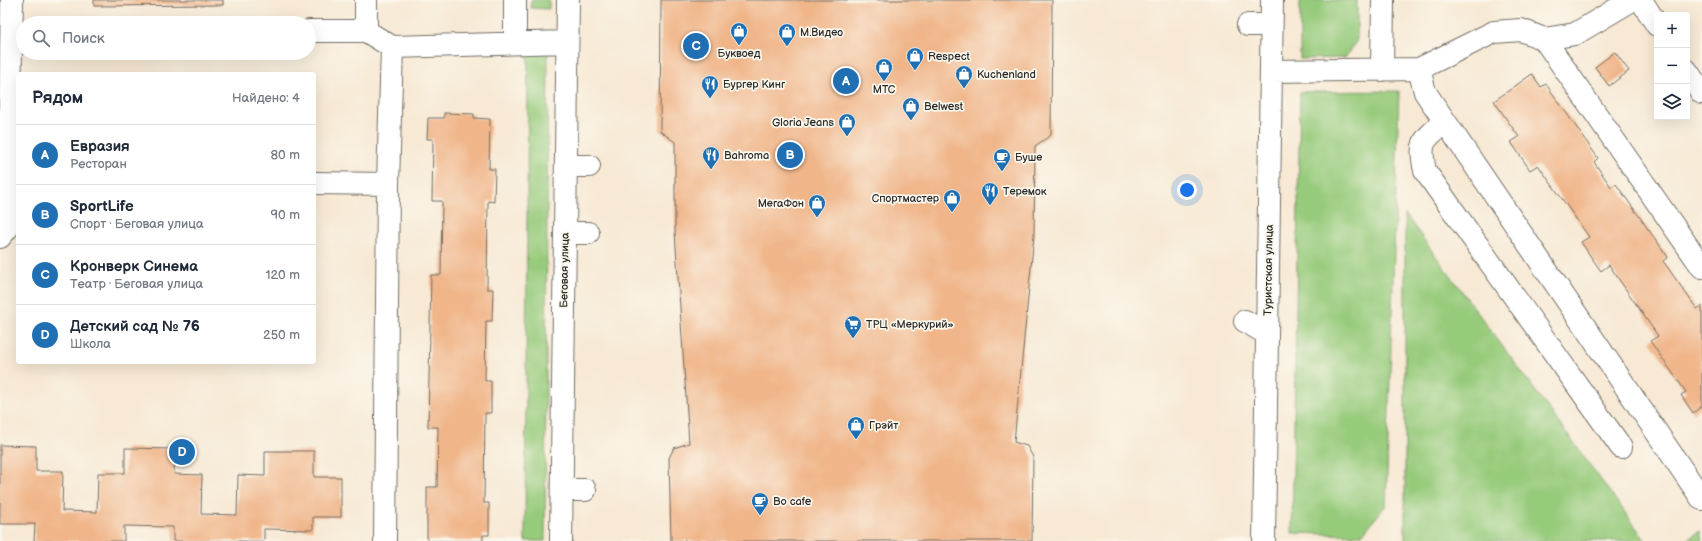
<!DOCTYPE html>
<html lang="ru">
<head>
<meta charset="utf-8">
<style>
  :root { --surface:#fff; --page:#f2f2f3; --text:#1f2937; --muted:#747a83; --line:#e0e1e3; --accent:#1f6fb2 }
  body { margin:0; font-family:"Balsamiq Sans",sans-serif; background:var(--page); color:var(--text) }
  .controls { position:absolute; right:12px; top:12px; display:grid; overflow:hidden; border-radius:4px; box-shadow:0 4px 16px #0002 }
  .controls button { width:36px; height:36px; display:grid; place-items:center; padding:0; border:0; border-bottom:1px solid var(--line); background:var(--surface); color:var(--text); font:20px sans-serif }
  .you { position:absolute; left:1187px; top:190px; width:14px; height:14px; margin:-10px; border:3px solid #fff; border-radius:50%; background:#1a73e8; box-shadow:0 0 0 6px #1a73e833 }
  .badge { display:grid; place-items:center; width:26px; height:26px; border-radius:50%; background:var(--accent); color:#fff; font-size:13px; font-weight:700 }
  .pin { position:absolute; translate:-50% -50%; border:2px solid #fff; box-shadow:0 1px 4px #0006 }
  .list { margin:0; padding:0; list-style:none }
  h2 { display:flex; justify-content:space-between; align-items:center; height:52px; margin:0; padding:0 16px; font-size:17px }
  h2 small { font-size:13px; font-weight:400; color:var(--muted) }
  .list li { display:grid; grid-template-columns:26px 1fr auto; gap:12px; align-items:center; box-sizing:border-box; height:60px; padding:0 16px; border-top:1px solid var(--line) }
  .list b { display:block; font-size:15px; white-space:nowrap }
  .list p { margin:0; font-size:13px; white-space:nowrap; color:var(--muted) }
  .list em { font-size:13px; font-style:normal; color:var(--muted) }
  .icon { flex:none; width:22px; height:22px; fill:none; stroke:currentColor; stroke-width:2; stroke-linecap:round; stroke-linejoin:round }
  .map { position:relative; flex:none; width:1702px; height:541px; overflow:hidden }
  .search { position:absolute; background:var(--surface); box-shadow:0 4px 16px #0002; left:16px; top:16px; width:300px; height:44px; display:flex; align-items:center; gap:10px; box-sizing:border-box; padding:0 14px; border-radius:22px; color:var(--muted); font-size:15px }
  .panel { position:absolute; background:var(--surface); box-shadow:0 4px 16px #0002; left:16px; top:72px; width:300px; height:292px; border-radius:4px }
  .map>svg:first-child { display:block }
</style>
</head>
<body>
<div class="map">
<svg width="1702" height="541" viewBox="0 0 1702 541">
  <rect width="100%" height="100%" fill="#fbf7ec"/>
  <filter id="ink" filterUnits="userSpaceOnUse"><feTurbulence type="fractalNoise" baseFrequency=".025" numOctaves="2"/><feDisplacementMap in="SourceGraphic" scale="8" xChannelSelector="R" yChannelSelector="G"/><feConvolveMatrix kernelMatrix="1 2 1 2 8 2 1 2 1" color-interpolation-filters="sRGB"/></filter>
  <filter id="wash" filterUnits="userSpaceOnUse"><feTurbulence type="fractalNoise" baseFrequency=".012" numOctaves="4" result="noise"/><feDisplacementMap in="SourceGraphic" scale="16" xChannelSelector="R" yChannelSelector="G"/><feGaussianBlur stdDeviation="0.9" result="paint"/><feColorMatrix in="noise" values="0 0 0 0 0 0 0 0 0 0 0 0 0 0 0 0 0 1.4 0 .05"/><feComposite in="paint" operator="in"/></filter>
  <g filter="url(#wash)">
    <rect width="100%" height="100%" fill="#f7e9d4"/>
    <path fill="#97cb7b" stroke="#617b53" d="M531 0H549V9L531 8Z
      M1300 0H1357V40L1345 58 1300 59Z
      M528 51H548L545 541H525Z
      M1399 91 1386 505 1362 535 1292 533 1300 92Z
      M1405 214 1646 541H1405Z
      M1700 531 1702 541H1685Z"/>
    <g id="blocks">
      <path fill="#f0b68a" d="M94 0H223V5L94 6Z
        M661 0H1052L1051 135 1035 146 1034 236 1014 442 1027 446 1033 457 1032 541H671L669 458 674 448 689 443 675 232V142L660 131Z
        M1615 52 1629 71 1609 86 1595 67Z
        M1532 74 1541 87 1546 84 1598 158 1594 162 1611 187 1616 184 1668 257 1663 261 1697 309 1702 306V406L1693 413 1681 395 1686 392 1650 341 1658 336 1609 265 1601 271 1591 257 1581 242 1589 237 1538 165 1530 170 1511 142 1519 137 1494 101Z
        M444 113 474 114V118L490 119 489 169H495L494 202 488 201 487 289H493L492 321H486L485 381H491V413H485L484 503H489V535H483V541H427V487H437L438 427H428L431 275H441L442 201H432L433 139H427L428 118H444Z
        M0 445 36 446V471H63L62 511 97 512 98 473H125V448L175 449 174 474 202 475 201 514 237 515 238 475 265 476V451H314V477H341V517H313V530L264 529V541H173V527L124 526V541H34L35 524H0Z"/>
    </g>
  </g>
  <g filter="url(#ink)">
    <use href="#blocks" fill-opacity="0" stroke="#726e66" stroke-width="1"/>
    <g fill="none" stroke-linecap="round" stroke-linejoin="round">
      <g stroke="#726e66" stroke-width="24">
        <path id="minor" d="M1641 0 1657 25
          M1248 25H1271
          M309 31H366L392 47
          M366 31V0
          M1544 39 1702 267
          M515 43V0
          M1419 69 1494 32 1521 30 1544 39 1575 34 1632 0
          M1382 70 1383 0
          M1271 71 1419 69 1425 92 1702 499
          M1687 71 1702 93
          M1445 122C1423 140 1419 141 1425 171L1621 447
          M9 153 12 0
          M566 166H589
          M314 183 388 184 392 47 567 42
          M565 233H588
          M0 237 10 225 9 153 18 159
          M1245 321 1267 334
          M562 490H585
          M385 541 388 184
          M561 541 568 0
          M1264 541 1272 0"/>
      </g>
      <use href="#minor" stroke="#fff" stroke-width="22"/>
    </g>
  </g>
  <defs>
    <g id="shop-pin" transform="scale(0.9)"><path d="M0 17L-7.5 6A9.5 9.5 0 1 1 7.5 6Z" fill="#1f6fb2" stroke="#fbf7ec"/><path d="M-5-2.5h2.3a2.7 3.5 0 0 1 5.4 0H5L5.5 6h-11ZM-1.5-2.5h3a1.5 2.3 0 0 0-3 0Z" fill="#fff"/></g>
    <g id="restaurant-pin" transform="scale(0.9)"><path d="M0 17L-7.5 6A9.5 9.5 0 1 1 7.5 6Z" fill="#1f6fb2" stroke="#fbf7ec"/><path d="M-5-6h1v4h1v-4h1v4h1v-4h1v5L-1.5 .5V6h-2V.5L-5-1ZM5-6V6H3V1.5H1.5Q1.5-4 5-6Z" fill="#fff"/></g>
    <g id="cafe-pin" transform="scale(0.9)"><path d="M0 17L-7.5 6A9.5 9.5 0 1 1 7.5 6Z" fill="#1f6fb2" stroke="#fbf7ec"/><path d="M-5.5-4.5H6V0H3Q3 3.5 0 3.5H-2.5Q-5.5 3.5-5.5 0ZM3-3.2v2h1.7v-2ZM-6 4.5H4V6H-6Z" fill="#fff"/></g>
    <g id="supermarket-pin" transform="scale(0.9)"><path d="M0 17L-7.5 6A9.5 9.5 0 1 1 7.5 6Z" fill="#1f6fb2" stroke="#fbf7ec"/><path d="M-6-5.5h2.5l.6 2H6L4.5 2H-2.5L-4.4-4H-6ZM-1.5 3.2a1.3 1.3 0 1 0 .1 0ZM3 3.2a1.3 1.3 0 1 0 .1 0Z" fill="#fff"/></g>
  </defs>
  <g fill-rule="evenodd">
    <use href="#shop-pin" x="739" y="31"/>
    <use href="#shop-pin" x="787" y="32"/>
    <use href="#shop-pin" x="915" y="56"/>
    <use href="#shop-pin" x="884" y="67"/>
    <use href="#shop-pin" x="964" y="74"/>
    <use href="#restaurant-pin" x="710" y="84"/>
    <use href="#shop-pin" x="911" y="106"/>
    <use href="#shop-pin" x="847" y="122"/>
    <use href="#restaurant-pin" x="711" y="155"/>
    <use href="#cafe-pin" x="1002" y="157"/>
    <use href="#restaurant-pin" x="990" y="191"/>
    <use href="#shop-pin" x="952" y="198"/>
    <use href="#shop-pin" x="817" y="203"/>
    <use href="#supermarket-pin" x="853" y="324"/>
    <use href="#shop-pin" x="856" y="425"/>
    <use href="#cafe-pin" x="760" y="501"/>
  </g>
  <g text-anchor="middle" stroke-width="3.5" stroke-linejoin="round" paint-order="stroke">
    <g font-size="11" fill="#2b2b2b" stroke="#fbf7ec" text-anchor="start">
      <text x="800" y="36">М.Видео</text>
      <text x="739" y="57" text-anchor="middle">Буквоед</text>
      <text x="928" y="60">Respect</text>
      <text x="977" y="78">Kuchenland</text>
      <text x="723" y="88">Бургер Кинг</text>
      <text x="884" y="93" text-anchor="middle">МТС</text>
      <text x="924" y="110">Belwest</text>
      <text x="834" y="126" text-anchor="end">Gloria Jeans</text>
      <text x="724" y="159">Bahroma</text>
      <text x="1015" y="161">Буше</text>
      <text x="1003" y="195">Теремок</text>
      <text x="939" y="202" text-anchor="end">Спортмастер</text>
      <text x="804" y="207" text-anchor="end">МегаФон</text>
      <text x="866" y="328">ТРЦ «Меркурий»</text>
      <text x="869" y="429">Грэйт</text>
      <text x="773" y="505">Bo cafe</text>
    </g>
    <g font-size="11" fill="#2b2b2b" stroke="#fbf7ec">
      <text transform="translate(564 270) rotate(-89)" y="4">Беговая улица</text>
      <text transform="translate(1268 270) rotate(-89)" y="4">Туристская улица</text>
    </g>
  </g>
</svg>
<div class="controls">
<button>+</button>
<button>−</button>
<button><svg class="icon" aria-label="layers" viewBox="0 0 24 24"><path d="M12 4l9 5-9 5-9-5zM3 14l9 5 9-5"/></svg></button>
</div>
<div class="you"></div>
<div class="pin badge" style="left:846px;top:81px">A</div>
<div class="pin badge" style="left:790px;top:155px">B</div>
<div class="pin badge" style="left:696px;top:46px">C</div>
<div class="pin badge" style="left:182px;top:452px">D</div>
<div class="search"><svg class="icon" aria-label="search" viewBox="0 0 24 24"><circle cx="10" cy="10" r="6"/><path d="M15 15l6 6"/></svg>Поиск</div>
<section class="panel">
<h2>Рядом<small>Найдено: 4</small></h2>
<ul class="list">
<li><span class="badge">A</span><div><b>Евразия</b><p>Ресторан</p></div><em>80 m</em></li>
<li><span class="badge">B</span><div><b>SportLife</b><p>Спорт · Беговая улица</p></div><em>90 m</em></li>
<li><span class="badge">C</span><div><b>Кронверк Синема</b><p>Театр · Беговая улица</p></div><em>120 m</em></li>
<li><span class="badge">D</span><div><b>Детский сад № 76</b><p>Школа</p></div><em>250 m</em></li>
</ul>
</section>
</div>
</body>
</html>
